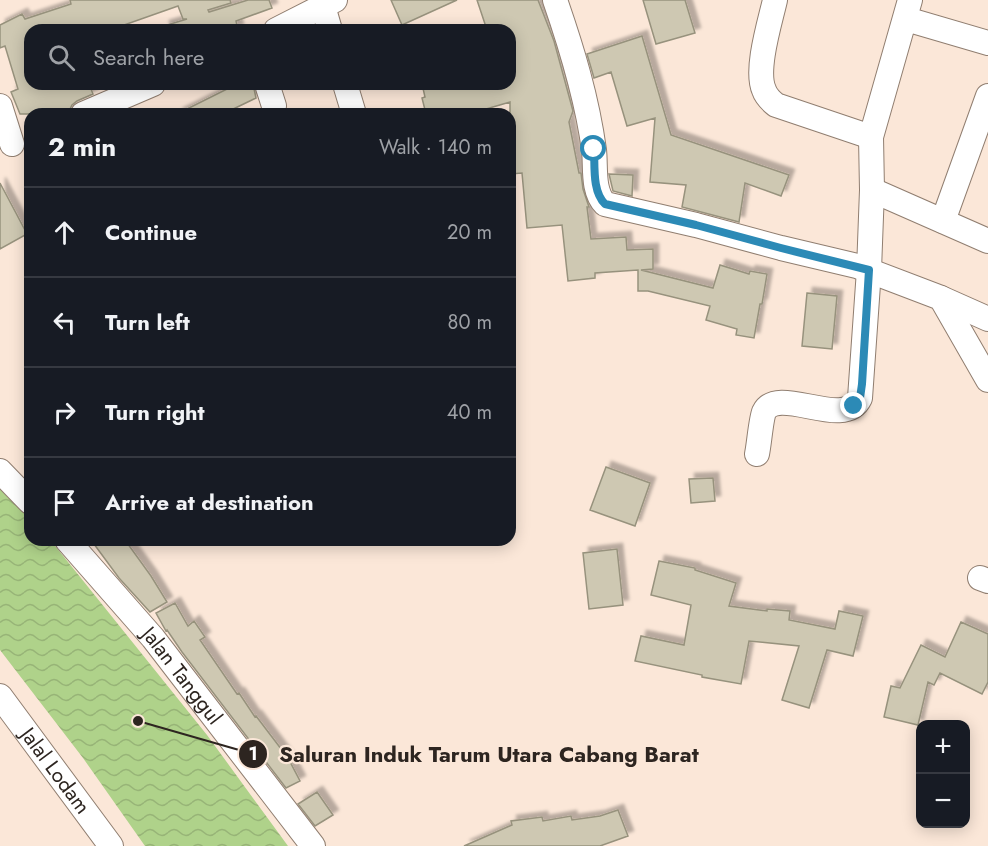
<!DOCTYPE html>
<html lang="en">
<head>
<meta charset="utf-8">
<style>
  :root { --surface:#171b24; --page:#20242c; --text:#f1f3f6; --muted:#9ea1a6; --line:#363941 }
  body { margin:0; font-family:Jost,sans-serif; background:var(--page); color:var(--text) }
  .controls { position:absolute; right:18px; bottom:18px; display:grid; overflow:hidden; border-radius:12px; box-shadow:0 3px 15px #0003 }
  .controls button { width:54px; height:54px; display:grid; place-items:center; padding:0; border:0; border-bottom:2px solid var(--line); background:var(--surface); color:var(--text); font:30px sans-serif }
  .stop { position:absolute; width:18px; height:18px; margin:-14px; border:4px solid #2c8ab6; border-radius:50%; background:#fff }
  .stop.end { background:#2c8ab6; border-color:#fff; box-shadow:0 2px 6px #0008 }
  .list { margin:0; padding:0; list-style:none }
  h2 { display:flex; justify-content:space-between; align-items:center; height:78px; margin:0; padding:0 24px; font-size:26px }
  h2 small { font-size:20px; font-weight:400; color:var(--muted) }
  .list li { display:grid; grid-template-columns:39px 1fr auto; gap:18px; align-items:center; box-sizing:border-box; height:90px; padding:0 24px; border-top:2px solid var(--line) }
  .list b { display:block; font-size:22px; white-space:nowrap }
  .list em { font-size:20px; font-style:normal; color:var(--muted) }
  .icon { flex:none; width:33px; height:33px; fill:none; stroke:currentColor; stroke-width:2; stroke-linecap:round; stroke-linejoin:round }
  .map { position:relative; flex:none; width:988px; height:846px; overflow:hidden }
  .search { position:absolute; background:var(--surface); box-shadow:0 3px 15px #0003; left:24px; top:24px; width:492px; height:66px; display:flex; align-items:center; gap:15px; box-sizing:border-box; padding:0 21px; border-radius:18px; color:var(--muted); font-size:22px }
  .panel { position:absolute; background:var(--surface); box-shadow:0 3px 15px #0003; left:24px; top:108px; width:492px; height:438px; border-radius:18px }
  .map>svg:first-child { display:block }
</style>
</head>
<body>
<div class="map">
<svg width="988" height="846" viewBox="0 0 988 846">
  <defs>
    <pattern id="water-waves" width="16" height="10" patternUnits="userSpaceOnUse" patternTransform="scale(1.5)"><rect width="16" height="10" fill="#afd28a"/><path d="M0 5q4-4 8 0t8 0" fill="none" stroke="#97b477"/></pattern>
    <filter id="shadow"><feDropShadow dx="5.5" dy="-5.5" stdDeviation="1.5" flood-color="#0004"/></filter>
  </defs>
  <rect width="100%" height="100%" fill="#fbe7d8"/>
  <path fill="url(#water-waves)" d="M0 486 30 518V540H51L52 542 207 735 288 846H145L83 758 0 650Z"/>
  <path fill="#cec8b2" stroke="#97927d" stroke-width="1.5" filter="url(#shadow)" d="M70 0H230L231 3 208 10 209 12 248 0H269L272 8 236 21 238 30H165L164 26 187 19H183L178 6 110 30H30V84H89L93 94 77 101 72 105 70 109 58 114H20L11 92 18 89 5 46 0 48V25L22 14 25 19 71 4Z
    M391 0H457L402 25Z
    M477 0H538L554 41 573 111 569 122 579 173H581L583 189 589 207H587L591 239 626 237 627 250 653 249V269L641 270 713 288 720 265 749 274 750 271 767 274 762 304H760L754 338 736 335 737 329 706 320 710 306 648 291H638V270L595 273V278L568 281 562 225 527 228 522 173 510 174V102L469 114H426L422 98 425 97 422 84H510V30H487Z
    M643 0H685L695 33 656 44Z
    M642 36 671 135 789 175 781 196 745 183 739 222 682 207 686 185 650 182 655 118 627 126 611 72 594 78 587 54Z
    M237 84H253L256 98 223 114H177Z
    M609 174 633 175 632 196 613 191Z
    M0 183 27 234 0 249Z
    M807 293 837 296 832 349 802 346Z
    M606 467 650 483 635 526 590 510Z
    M713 478 715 501 691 503 689 479Z
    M91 540H125L151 576 167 602 150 612 119 578Z
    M617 549 623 605 589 609 583 553Z
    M659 561 695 568V570L736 583 729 606 767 611V609L790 611 789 620 835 629 839 611 863 616 853 656 827 650 809 708 782 700 799 646 749 641 741 684 702 677V675L635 661 641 636 684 645 691 605 651 595Z
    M175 603 188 626 194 621 205 637 200 640 237 694 239 693 255 717 256 716 288 758 300 781 286 788 182 652 167 630 166 631 156 613Z
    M961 622 988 634V682L982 694 940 673 934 685 928 682 918 725 884 717 891 686 900 688 921 645 945 657Z
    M317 792 333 815 315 826 298 804Z
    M618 810 628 836 600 846H464L512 825 511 821 542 817 543 821 571 816 572 820 600 816Z"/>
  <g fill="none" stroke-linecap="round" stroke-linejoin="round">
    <g stroke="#907e70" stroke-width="26">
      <g id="minor">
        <path d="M555 0C572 49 587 98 594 150 596 166 592 191 605 204L696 225 781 248 857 266 941 298 988 380"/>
        <path d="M775 0C770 22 755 70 764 90 766 96 771 101 776 105L871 137"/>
        <path d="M323 6 330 30"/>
        <path d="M906 19 988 43"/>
        <path d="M276 30 335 0"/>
        <path d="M267 84 274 106"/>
        <path d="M345 84 354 114"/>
        <path d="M0 106 12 144"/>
        <path d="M83 114 153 84"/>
        <path d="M872 190 988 241"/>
        <path d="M943 221 988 96"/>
        <path d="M941 298 988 319"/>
        <path d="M757 454C759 445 761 419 764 412 778 384 844 431 860 398L869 270 872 190 871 137 910 0"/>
        <path d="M0 471 30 502"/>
        <path id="s1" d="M67 540 153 638 313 846"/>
        <path d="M980 578 988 581"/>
        <path id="s2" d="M0 696 111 846"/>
      </g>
    </g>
    <use href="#minor" stroke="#fff" stroke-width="24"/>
  </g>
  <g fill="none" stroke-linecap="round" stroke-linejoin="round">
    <path stroke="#2c8ab6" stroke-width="8" d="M594 149C595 166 592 191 605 204L696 225 781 248 869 270 862 384 860 398 854 406"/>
  </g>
  <g text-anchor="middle" stroke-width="4.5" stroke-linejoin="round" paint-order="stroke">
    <g font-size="21" fill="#2d2520" stroke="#fbe7d8">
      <text dy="7" stroke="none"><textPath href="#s1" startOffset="178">Jalan Tanggul</textPath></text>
      <text dy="7" stroke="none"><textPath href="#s2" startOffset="93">Jalal Lodam</textPath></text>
    </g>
  </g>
  <path fill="none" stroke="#2d2520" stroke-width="2" d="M138 721L253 754"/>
  <g fill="#2d2520" stroke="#fbe7d8" stroke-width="2">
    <circle cx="138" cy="721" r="6"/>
    <circle cx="253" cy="754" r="15"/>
  </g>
  <g font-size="18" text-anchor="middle" font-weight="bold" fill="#fff">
    <text x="253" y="760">1</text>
  </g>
  <g font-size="22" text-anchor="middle" font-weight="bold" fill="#2d2520" stroke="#fbe7d8" stroke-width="4.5" stroke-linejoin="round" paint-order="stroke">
    <text x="489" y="762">Saluran Induk Tarum Utara Cabang Barat</text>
  </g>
</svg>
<div class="controls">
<button>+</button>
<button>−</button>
</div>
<div class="stop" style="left:594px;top:149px"></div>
<div class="stop end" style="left:854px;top:406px"></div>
<div class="search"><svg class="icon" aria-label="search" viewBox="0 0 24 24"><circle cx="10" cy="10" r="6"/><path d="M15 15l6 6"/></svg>Search here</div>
<section class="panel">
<h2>2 min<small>Walk · 140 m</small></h2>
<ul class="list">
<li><svg class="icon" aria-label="ahead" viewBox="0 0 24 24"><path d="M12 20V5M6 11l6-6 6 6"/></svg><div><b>Continue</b></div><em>20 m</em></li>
<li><svg class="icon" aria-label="left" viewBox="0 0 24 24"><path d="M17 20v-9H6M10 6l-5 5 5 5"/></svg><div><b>Turn left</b></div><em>80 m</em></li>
<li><svg class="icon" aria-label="right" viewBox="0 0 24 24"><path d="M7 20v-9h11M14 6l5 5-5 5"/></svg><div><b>Turn right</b></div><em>40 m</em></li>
<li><svg class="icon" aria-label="arrive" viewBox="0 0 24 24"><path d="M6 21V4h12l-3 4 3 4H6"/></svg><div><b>Arrive at destination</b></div></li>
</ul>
</section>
</div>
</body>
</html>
